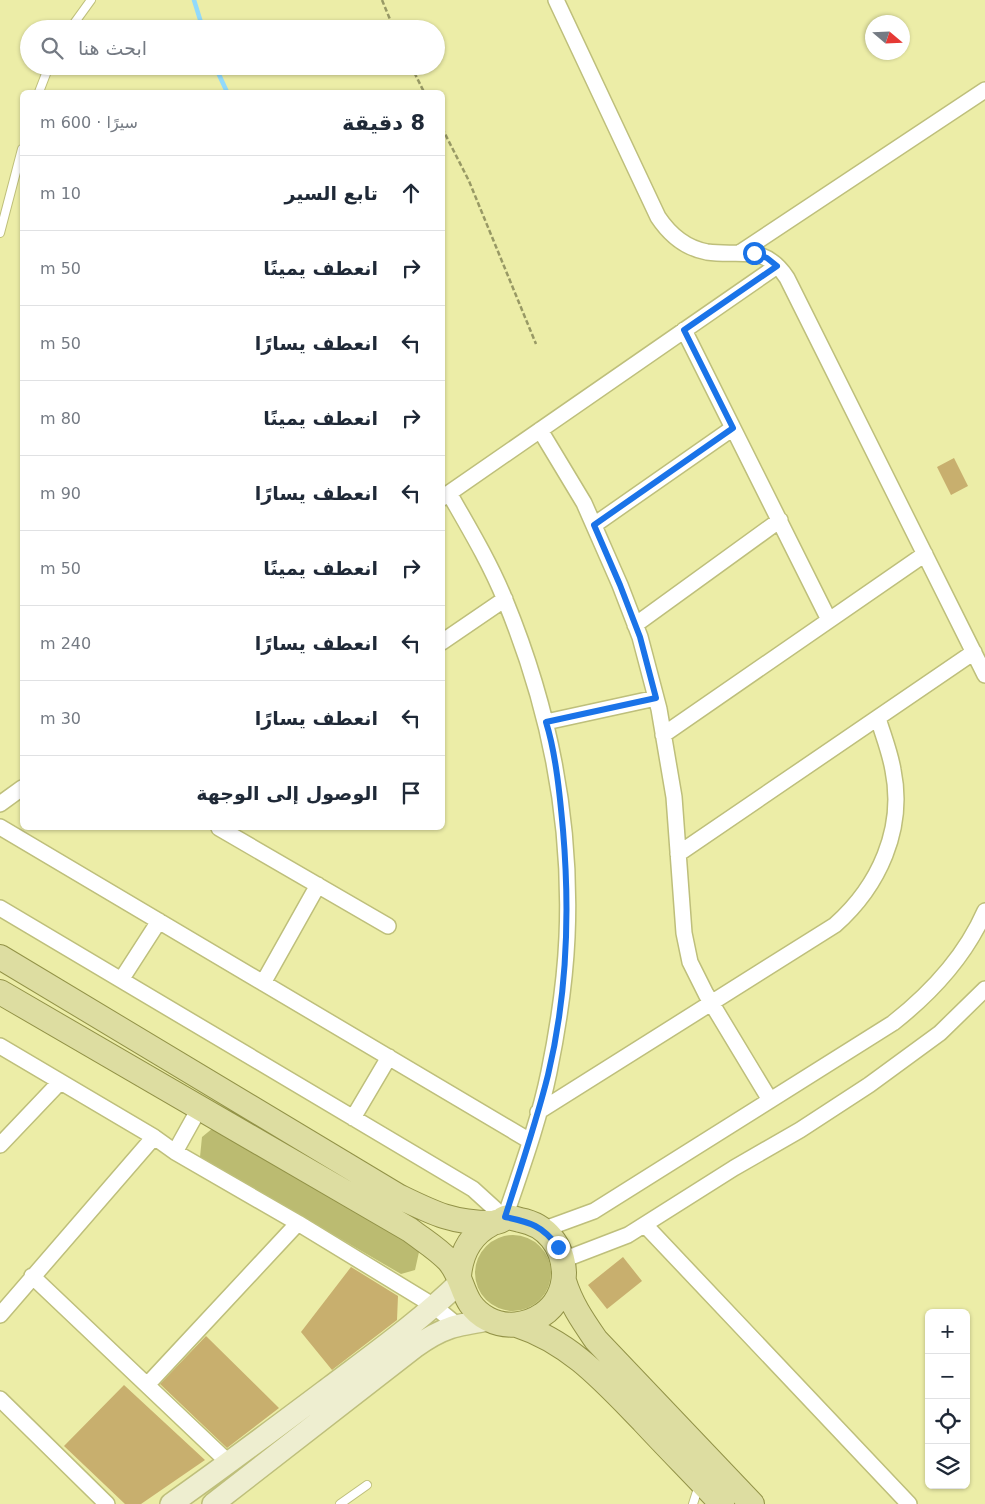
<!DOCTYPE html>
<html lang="ar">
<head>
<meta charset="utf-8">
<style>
  :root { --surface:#fff; --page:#f2f2f3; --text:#1f2937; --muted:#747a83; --line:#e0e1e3 }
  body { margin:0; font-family:"DejaVu Sans","Noto Naskh Arabic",sans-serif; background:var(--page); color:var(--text); direction:rtl }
  .controls { position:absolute; right:15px; bottom:15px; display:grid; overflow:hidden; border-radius:8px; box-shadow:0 1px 4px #0004 }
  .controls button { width:45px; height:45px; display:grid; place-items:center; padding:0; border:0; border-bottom:1px solid var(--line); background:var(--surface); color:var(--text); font:25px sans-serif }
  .compass { position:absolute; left:865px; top:15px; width:45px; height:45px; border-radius:50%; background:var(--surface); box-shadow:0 1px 4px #0004; rotate:109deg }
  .stop { position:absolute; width:15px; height:15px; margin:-11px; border:4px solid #1a73e8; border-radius:50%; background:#fff }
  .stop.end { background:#1a73e8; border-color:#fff; box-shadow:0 1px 5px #0008 }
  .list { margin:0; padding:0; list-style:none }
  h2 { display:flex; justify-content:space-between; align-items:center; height:65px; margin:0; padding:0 20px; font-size:21px }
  h2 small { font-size:16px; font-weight:400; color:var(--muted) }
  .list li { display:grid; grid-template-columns:32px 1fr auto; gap:15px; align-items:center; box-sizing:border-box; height:75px; padding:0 20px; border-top:1px solid var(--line) }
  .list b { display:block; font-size:19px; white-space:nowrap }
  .list em { font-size:16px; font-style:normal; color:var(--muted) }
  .icon { flex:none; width:28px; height:28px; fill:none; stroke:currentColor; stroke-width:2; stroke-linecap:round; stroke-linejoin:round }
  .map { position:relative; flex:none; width:985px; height:1504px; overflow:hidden; direction:ltr }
  .search { position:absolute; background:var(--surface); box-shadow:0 1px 4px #0004; left:20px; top:20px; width:425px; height:55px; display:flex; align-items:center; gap:12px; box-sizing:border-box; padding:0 18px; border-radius:28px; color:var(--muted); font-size:19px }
  .panel { position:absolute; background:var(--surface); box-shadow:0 1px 4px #0004; left:20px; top:90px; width:425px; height:740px; border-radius:8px; direction:rtl }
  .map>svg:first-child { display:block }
</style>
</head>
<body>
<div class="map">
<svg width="985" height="1504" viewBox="0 0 985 1504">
  <rect width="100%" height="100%" fill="#eceda7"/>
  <path fill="#bbbb71" d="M213 1128 402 1237 419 1252 415 1270 401 1274 200 1157 202 1137Z
    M475 1273a38 38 0 1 1 76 0a38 38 0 1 1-76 0Z"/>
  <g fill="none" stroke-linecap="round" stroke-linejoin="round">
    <path stroke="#92dafb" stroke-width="4.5" d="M194 0 203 29
      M215 66 227 92"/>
  </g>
  <path fill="#c8af6e" d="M954 458 968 486 951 495 937 467Z
    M623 1257 642 1281 607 1309 588 1285Z
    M351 1267 398 1296 397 1320 332 1370 301 1332Z
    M206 1336 279 1408 227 1448 160 1384Z
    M124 1385 205 1460 141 1504H125L64 1446Z"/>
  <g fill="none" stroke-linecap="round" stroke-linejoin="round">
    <g stroke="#bebf7b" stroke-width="10">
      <path id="service" d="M70 29 91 0
        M39 92 49 66
        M0 233 22 149
        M340 1504 367 1485
        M693 1504 699 1485"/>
    </g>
    <g stroke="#bebf7b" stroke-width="18">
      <path id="minor" d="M556 0 658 217C670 235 685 248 707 252 741 257 764 243 787 278L985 675
        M741 252 985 90
        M684 330 829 620
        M540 430 584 503 620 585 640 637 659 709 674 797 684 933 690 962 706 994 770 1100
        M449 493C469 528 490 563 505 600 549 707 572 822 567 937 565 982 558 1028 549 1072 539 1121 521 1170 505 1217
        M442 498 777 266
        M594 525 733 428
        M635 625 780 520
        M442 642 505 599
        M546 722 656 698
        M663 735 925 554
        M0 804 22 788
        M0 827 530 1141
        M219 828 388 926
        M678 854 974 652
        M0 908 473 1189 495 1209 501 1220
        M121 980 159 921
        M263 983 318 885
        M0 1046 154 1137 175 1152 298 1223 434 1306 457 1325
        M538 1112 835 925C879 886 905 829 893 770 890 752 883 735 878 718
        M353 1118 389 1057
        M0 1145 60 1082
        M175 1152 200 1107
        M645 1225 909 1504
        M542 1230 594 1211 893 1023C931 993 965 957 985 911
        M563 1260 628 1235 734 1168 800 1130 869 1085 940 1033 985 989
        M32 1276 229 1463
        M0 1315 154 1137
        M147 1385 298 1223
        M0 1399 107 1504"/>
    </g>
    <g stroke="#bebf7b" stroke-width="24">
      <path id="secondary" d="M171 1504C225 1466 278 1426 330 1387 375 1353 420 1321 460 1282
        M213 1504 415 1347C443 1327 456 1325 489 1320"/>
    </g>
    <g stroke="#929247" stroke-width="26">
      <path id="primary" d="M0 957 398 1196C433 1213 452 1223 492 1223
        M0 992 410 1230C423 1240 438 1249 449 1261 466 1281 460 1304 488 1319 505 1328 526 1326 542 1315 556 1306 564 1290 564 1273 563 1246 547 1225 520 1220 516 1219 508 1216 505 1218 504 1218 503 1219 502 1220 499 1222 494 1222 491 1224 470 1235 461 1253 459 1276
        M564 1281C571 1304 583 1321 596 1340L752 1504
        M517 1325C570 1342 605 1382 643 1421 669 1449 696 1476 722 1504"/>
    </g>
    <path stroke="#989965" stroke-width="2.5" stroke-dasharray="5 2.5" stroke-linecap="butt" d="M382 0 394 29
      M411 66 424 92
      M442 128 469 181 536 344"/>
    <use href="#service" stroke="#fff" stroke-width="8"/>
    <use href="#minor" stroke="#fff" stroke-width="15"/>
    <use href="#secondary" stroke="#eeeed0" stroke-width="21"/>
    <use href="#primary" stroke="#dddda1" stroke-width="24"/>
  </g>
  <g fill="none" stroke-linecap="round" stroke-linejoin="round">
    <path stroke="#1a73e8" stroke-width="6" d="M558 1247C543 1226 530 1222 505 1217 520 1170 536 1123 548 1075 567 996 570 912 563 830 560 797 556 754 546 722L656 698 640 637 620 585 594 525 733 428 684 330 777 266 767 258 754 253"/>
  </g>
</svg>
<div class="controls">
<button>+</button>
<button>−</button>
<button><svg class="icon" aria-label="locate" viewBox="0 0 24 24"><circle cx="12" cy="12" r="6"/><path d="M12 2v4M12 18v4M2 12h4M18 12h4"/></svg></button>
<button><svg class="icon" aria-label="layers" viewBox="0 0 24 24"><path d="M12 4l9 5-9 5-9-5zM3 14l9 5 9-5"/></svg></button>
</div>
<svg class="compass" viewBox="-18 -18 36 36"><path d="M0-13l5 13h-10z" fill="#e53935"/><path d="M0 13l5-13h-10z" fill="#747a83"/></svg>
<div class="stop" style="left:754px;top:253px"></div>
<div class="stop end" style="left:558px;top:1247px"></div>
<div class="search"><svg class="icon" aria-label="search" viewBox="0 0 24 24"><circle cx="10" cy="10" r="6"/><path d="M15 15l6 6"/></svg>ابحث هنا</div>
<section class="panel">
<h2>8 دقيقة<small>سيرًا · 600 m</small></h2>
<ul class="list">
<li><svg class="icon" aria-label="ahead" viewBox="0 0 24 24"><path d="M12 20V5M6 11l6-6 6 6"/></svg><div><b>تابع السير</b></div><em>10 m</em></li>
<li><svg class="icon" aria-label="right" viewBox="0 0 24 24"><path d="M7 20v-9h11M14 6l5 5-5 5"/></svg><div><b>انعطف يمينًا</b></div><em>50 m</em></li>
<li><svg class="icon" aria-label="left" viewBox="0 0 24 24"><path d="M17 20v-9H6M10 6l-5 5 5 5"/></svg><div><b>انعطف يسارًا</b></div><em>50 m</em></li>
<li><svg class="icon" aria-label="right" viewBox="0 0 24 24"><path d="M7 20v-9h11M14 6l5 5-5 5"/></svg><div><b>انعطف يمينًا</b></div><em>80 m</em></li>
<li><svg class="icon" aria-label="left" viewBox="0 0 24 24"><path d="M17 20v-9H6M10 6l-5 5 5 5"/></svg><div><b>انعطف يسارًا</b></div><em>90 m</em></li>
<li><svg class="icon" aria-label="right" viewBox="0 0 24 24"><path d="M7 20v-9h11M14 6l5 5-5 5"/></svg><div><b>انعطف يمينًا</b></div><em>50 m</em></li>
<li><svg class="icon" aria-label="left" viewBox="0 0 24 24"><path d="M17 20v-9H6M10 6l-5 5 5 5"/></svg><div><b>انعطف يسارًا</b></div><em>240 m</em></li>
<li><svg class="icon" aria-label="left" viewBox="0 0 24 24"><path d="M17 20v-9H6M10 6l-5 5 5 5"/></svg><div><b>انعطف يسارًا</b></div><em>30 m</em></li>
<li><svg class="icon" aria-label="arrive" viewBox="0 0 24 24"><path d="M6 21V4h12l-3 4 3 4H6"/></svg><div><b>الوصول إلى الوجهة</b></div></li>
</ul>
</section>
</div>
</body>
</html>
